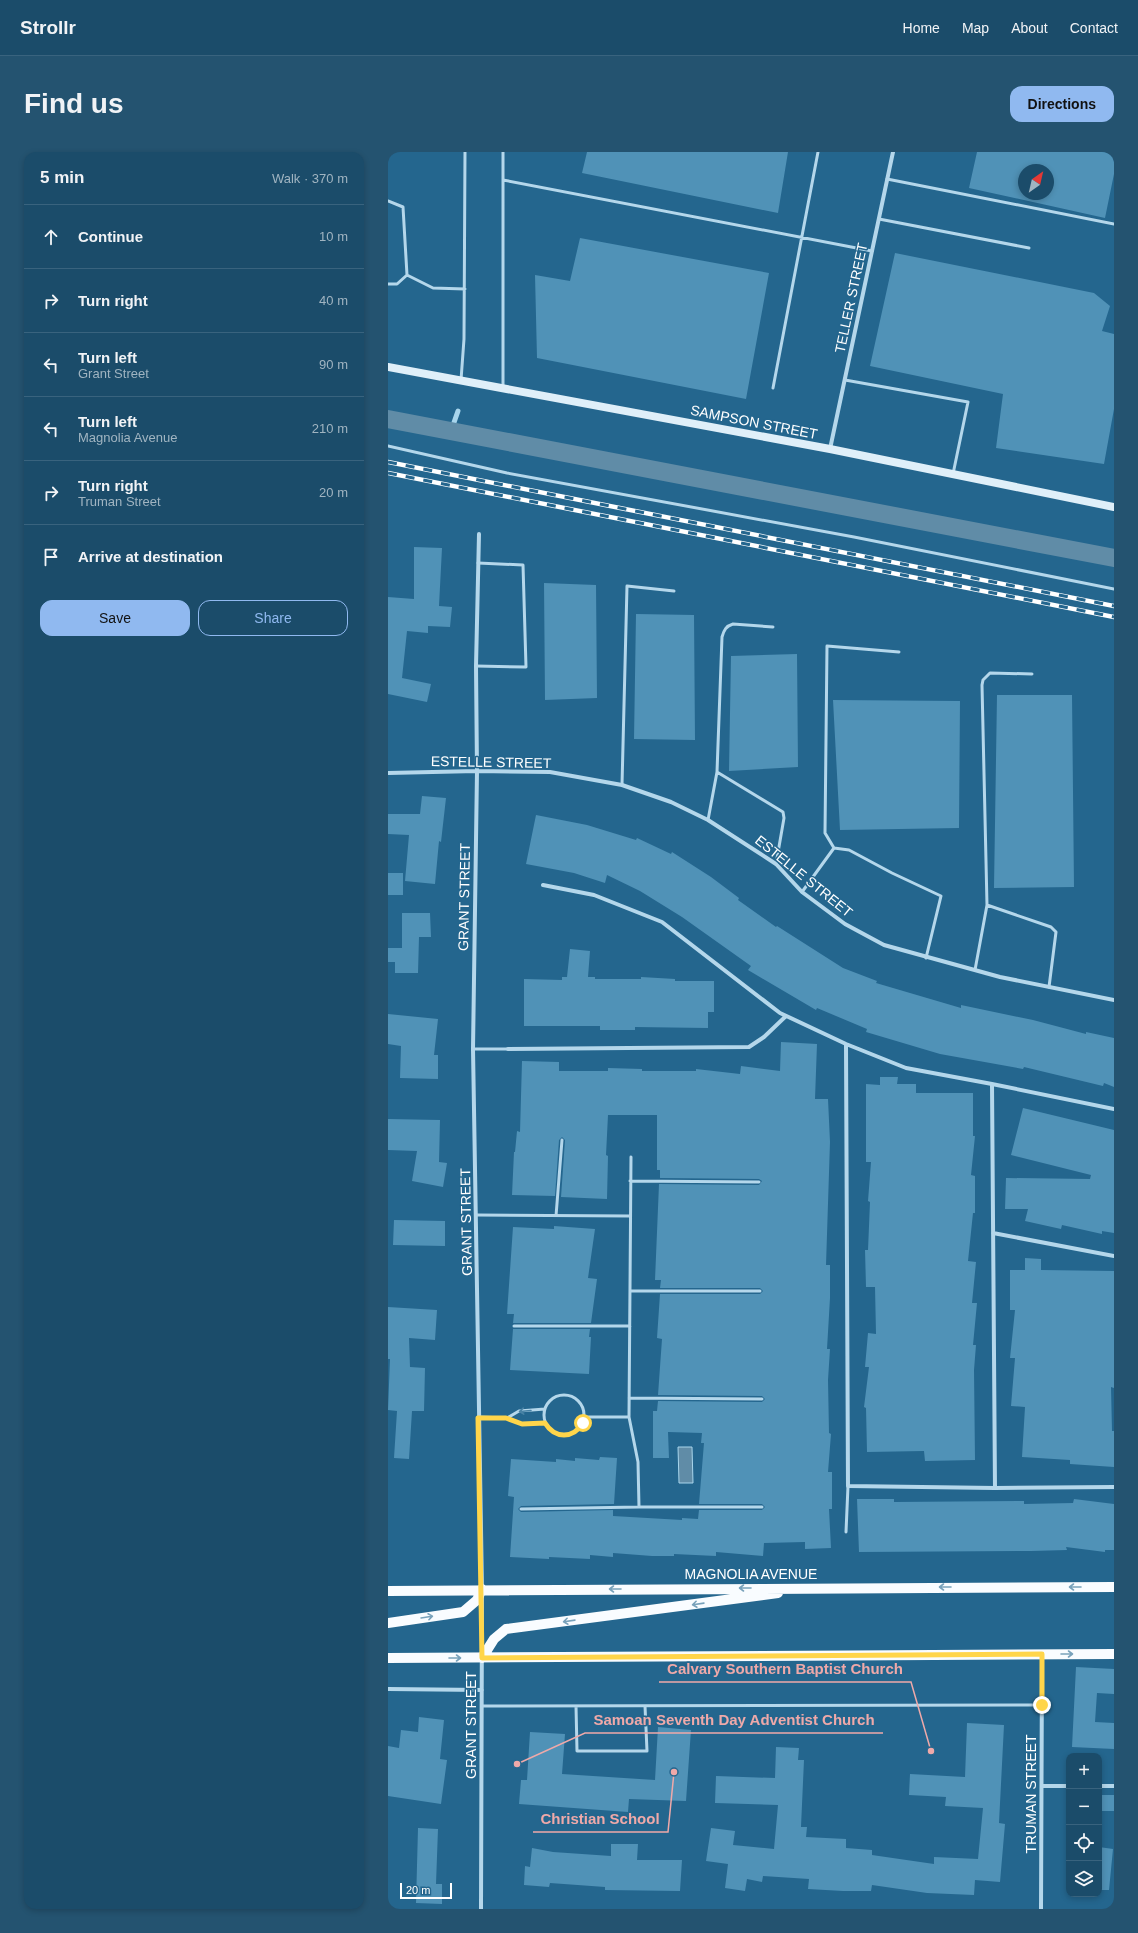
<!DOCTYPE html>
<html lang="en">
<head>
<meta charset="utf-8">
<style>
  :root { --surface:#1b4c6a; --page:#245370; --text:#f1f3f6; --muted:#a0b4c1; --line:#39637e; --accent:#90b9f0 }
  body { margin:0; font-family:Helvetica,sans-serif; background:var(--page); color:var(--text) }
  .controls { position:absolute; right:12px; bottom:12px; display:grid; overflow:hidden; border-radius:8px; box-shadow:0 2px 6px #0003 }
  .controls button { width:36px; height:36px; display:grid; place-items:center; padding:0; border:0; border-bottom:1px solid var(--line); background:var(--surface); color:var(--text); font:20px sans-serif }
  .compass { position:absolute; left:630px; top:12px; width:36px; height:36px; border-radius:50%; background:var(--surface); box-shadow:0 2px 6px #0003; rotate:34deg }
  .scale { position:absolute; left:12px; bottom:10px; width:52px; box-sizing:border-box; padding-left:4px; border:2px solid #fff; border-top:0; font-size:11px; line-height:14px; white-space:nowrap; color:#fff; -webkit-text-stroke:3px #24668e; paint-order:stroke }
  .stop { position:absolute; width:12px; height:12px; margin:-9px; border:3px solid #ffd54a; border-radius:50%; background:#fff }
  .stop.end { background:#ffd54a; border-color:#fff; box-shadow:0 1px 4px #0008 }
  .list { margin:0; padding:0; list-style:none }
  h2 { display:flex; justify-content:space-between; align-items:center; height:52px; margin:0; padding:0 16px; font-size:17px }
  h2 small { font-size:13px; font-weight:400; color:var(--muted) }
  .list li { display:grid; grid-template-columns:26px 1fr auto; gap:12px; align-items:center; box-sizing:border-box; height:64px; padding:0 16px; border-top:1px solid var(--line) }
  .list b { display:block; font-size:15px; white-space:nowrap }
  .list p { margin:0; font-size:13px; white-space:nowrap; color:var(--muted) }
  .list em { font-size:13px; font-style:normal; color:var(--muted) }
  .actions { display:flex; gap:8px; padding:12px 16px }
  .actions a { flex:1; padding:9px 0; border:1px solid var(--accent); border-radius:12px; text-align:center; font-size:14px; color:var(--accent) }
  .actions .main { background:var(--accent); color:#111 }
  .icon { flex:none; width:22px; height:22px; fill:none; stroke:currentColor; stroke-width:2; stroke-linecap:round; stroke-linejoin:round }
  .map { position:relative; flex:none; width:726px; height:1757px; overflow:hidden; border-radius:12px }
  header { display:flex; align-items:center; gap:24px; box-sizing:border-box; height:56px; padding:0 20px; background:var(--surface); border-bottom:1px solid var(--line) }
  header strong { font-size:19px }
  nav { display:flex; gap:22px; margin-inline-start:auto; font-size:14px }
  .intro { display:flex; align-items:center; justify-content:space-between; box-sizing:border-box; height:96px; padding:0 24px }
  h1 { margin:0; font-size:28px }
  .button { padding:10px 18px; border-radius:12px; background:var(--accent); color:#111; font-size:14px; font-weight:700 }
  main { display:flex; gap:24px; padding:0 24px }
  aside { flex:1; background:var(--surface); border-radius:12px; box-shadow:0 2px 6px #0003 }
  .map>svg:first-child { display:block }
</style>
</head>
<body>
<header>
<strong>Strollr</strong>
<nav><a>Home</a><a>Map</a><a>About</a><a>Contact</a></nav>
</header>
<div class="intro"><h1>Find us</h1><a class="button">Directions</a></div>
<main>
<aside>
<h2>5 min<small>Walk · 370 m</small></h2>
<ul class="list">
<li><svg class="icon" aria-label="ahead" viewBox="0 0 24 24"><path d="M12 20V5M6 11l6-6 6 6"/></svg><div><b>Continue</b></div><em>10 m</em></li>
<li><svg class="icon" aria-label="right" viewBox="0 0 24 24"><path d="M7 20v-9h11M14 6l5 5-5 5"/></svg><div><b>Turn right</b></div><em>40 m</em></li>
<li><svg class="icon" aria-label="left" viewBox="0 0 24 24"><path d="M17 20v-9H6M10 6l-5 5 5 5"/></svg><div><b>Turn left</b><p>Grant Street</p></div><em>90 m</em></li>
<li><svg class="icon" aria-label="left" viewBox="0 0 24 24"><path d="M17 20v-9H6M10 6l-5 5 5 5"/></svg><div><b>Turn left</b><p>Magnolia Avenue</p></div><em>210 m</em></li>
<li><svg class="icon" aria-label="right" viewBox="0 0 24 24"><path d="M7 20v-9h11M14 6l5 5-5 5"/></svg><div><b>Turn right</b><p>Truman Street</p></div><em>20 m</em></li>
<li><svg class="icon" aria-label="arrive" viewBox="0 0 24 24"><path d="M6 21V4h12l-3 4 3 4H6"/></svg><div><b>Arrive at destination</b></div></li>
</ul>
<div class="actions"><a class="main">Save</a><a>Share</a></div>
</aside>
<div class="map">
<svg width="726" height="1757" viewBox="0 0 726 1757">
  <rect width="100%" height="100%" fill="#24668e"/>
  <path fill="#608ca7" stroke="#a8d5ec" d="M290 1295H304L305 1331H291Z"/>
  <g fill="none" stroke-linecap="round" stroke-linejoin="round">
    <path stroke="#a8d5ec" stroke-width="5" d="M63 279 70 259"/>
    <path stroke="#608ca7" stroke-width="18" d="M0 267 726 406"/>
  </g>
  <path fill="#5092b7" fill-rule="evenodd" d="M199 0H400L390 61 194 21Z
    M589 0H726V22L717 66 581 36ZM636 18H660V42H636Z
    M192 86 381 121 358 247 149 206 147 123 182 129Z
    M507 101 706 141 722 154 714 179 726 182V257L716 312 608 296 615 242 482 214Z
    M26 395 54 396 51 454 64 455 62 475 40 474V481L19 479 14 526 43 532 39 550 0 542V445L26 447Z
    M156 431 208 433 209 546 157 548Z
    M248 462 306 463 307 588 246 587Z
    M409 502 410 615 341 619 343 504Z
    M609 543H684L686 735 606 736Z
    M445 548 572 549 571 676 452 678Z
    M34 644 58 646 53 690 51 689 47 732 17 729 21 683 0 682V662H32Z
    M148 663 199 673 248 688 249 686 283 702 284 700 323 725 351 746 350 748 388 775 389 774 455 816 489 829 488 831 573 856V853L645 868 698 882V880L726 886V935L716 931 715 934 636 915 635 917 552 902 478 880 479 877 429 856 428 858 360 818 363 814 294 765 252 739 219 723 217 731 186 721 138 712Z
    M0 721H15V743H0Z
    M14 761H42L43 785H31L30 821H7V810H0V796H14Z
    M182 797 202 799 200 825H207V827H253V825L287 827V829H326V860H320V876L247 875V878H212V874H136V827L174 828V825H179Z
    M0 862 50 867 46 903H50V927L12 926 13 894 0 892Z
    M393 890 429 892 427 947H440L442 990 438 1113H442V1146L439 1197H442L440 1228 441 1281 443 1282 440 1320H444V1357H441L443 1396 417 1397V1390L376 1391 375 1404 328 1400V1404L286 1402V1404H264L225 1401V1405L202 1403V1407L161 1405V1407L122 1405 126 1345 120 1344 123 1307 168 1310V1307L187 1309V1306L211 1308 212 1305 229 1306 226 1352 133 1354 130 1357 133 1360 225 1358V1364L294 1368V1366L310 1367 311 1358H374L377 1355 374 1352H311L316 1291H313L314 1281 280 1280 281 1306H265V1259H269L270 1249 374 1250 377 1247 374 1244 270 1243 274 1187 269 1186 272 1142H372L375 1139 372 1136H272L273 1128H267L271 1032 371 1033 374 1029 371 1027 272 1026V1018H269V963H220L218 1003 220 1004 219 1047 173 1045 177 988 174 985 171 988 167 1044 124 1043 126 1000H127L129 979 132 980 134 909 171 910V919H220V916L254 917V919H308V917L352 922 353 914 392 919Z
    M492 925H510L509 932H528V941H585V984H587L583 1023 587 1024V1061H585L580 1109 588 1110 584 1151H589L585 1193H588L586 1218 587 1308 537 1309 536 1299 479 1300 478 1256 476 1255 481 1215H477L480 1181 488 1182 487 1135H478L477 1098H480L482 1050 480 1049 483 1010H478V932L492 933Z
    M635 956 726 978V1081L714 1079V1082L674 1073 673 1077 637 1069 640 1057H617L618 1026 702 1027 703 1023 623 1003Z
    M0 967 52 968 51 1010 59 1011 55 1035 24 1029 29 999 0 998Z
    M6 1068 57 1069V1094L5 1093Z
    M166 1074 207 1077 200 1126 209 1127 203 1171H125L126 1162H119L125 1075 166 1077Z
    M637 1106 653 1107V1118L726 1119V1236L723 1235 724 1279H726V1315L682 1312V1308L634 1305 637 1255 623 1254 627 1206H622L627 1158H622V1118H637Z
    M0 1155 49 1158 47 1188 21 1186 22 1215 37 1216 36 1259H24L21 1307 6 1306 9 1259 0 1258 2 1207H0Z
    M125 1177H202L201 1185H203L201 1222 122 1218Z
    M469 1347H506V1350L636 1349V1352L685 1351 686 1347 726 1352V1398H717V1400L678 1395 679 1398 643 1399 471 1400Z
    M688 1515 726 1517V1542L709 1541 707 1570 726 1571V1597L684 1595Z
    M31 1565 56 1568 52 1607 59 1608 53 1652 0 1644V1594L11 1596 13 1578 30 1580Z
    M579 1571 616 1573 611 1671 617 1672 612 1730 587 1728 586 1743 539 1741 484 1733 483 1739H455L420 1737 421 1727 375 1724 374 1730 359 1727 357 1739 337 1736 340 1712 318 1709 323 1676 347 1679 345 1693 386 1697 390 1653 327 1651 328 1624 387 1626 388 1595 411 1596 410 1608H416L413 1675H419L418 1685 458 1687V1696L484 1698V1703L546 1712V1705L590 1707 595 1656 557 1654 558 1645 521 1643 522 1622 577 1625Z
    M270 1575 303 1578 298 1649 241 1647 240 1660 131 1652 133 1628H139L142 1580 177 1582 174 1622 267 1628Z
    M711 1643H726V1659H711Z
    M30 1676 50 1677 48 1732H54V1752L28 1751Z
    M223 1692H250L249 1708H294L292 1739 217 1738V1735L162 1731 161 1735 136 1733 137 1714 142 1715 144 1696 165 1700 223 1704Z
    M711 1695 725 1697 721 1738H711Z"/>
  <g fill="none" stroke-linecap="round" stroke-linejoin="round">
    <path stroke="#b4d7eb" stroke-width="3" d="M115 0V236
      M499 27 726 72
      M115 28 484 99
      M0 49 15 55 19 123 9 132H0
      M491 67 641 96
      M19 123 45 136 77 137
      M73 228 76 187 77 0
      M457 228 580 250 565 322
      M385 236 430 0
      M0 294 119 321 466 385 726 437
      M88 514 138 515 135 413 90 411
      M329 620 334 485C336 478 338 474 345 472L385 475
      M234 633 239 434 286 439
      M320 668 329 620 395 660 396 666 388 712
      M446 696 461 698 504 721 553 744 538 806
      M414 740 446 696 437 681 439 494 511 500
      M599 753 594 533 595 528 602 521 644 522
      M587 818 599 753 663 775 668 780 661 835
      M85 897H120
      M242 1029 371 1030
      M89 1063 242 1064
      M168 1064 174 988
      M242 1139H372
      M126 1174H242
      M156 1263a20 20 0 1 1 40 0a20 20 0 1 1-40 0Z
      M241 1246 374 1247
      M90 1265 119 1266 134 1272 157 1271
      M197 1265H241L243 1005
      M241 1265 250 1310 251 1355H374
      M119 1266 131 1259 157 1257
      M133 1357 251 1355
      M458 1380 460 1334
      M94 1554 654 1553
      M188 1554 189 1599H259L257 1554"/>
    <path stroke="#b4d7eb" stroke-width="4" d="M442 297 505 0
      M91 382 88 514 89 619 85 897 94 1437
      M0 621 89 619 162 620 234 633 283 650 320 668 388 712 414 740 457 772 496 793 612 825 726 848
      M155 733 206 743 274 770 392 861 458 892 518 916 604 932 726 957
      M458 892 460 1334 607 1336 726 1335
      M120 897 361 895 376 885 398 864
      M604 932 607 1336
      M605 1081 726 1104
      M0 1537 94 1538
      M654 1634H681
      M711 1634H726
      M93 1757 94 1445
      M653 1757 654 1503"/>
    <path stroke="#dfeff9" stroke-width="8" d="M0 215 442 297 726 355"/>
    <path stroke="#f9fcff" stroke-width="10" d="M0 1439 726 1435
      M0 1471 75 1460 89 1448 94 1437
      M0 1506 726 1502
      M94 1506 106 1487 118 1477 390 1441"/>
    <g stroke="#fff" stroke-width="4.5">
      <path id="rail" d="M0 310 726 454
        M0 321 726 465"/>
    </g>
    <use href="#rail" stroke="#24668e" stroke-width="3" stroke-dasharray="9" stroke-linecap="butt"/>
  </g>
  <defs><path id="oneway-shaft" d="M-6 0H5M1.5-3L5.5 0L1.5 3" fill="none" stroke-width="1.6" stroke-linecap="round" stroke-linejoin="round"/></defs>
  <use stroke="#4882a5" href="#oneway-shaft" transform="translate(137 1259) rotate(175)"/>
  <g stroke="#79a2bb">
    <use href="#oneway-shaft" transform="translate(557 1435) rotate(180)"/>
    <use href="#oneway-shaft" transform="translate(687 1435) rotate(180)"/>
    <use href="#oneway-shaft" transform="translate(357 1436) rotate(180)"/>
    <use href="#oneway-shaft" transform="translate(227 1437) rotate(180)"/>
    <use href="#oneway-shaft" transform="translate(310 1452) rotate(172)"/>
    <use href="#oneway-shaft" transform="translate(39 1465) rotate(-9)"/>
    <use href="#oneway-shaft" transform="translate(181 1469) rotate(172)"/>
    <use href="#oneway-shaft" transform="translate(679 1502)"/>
    <use href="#oneway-shaft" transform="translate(67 1506)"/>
  </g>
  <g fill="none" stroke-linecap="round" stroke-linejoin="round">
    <path stroke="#ffd54a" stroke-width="5" d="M195 1271C185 1287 167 1287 157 1271L134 1272 118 1266H90L94 1506 654 1502V1553"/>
  </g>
  <g text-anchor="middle" stroke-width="3" stroke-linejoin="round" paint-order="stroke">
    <g font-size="14" fill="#fff" stroke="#24668e">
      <text transform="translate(463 146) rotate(-78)" y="5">TELLER STREET</text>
      <text transform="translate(366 270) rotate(11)" y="5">SAMPSON STREET</text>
      <text transform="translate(103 610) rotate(1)" y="5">ESTELLE STREET</text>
      <text transform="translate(416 724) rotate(39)" y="5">ESTELLE STREET</text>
      <text transform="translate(76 745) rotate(-89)" y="5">GRANT STREET</text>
      <text transform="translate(78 1070) rotate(-91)" y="5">GRANT STREET</text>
      <text x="363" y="1427">MAGNOLIA AVENUE</text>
      <text transform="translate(83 1573) rotate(-90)" y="5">GRANT STREET</text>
      <text transform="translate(643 1642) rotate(-90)" y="5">TRUMAN STREET</text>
    </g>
  </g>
  <path fill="none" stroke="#efa9a9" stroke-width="1.5" d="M543 1599L523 1530H271M129 1612L197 1581H495M286 1620L280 1680H145"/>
  <g fill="#efa9a9" stroke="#24668e" stroke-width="1.5">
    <circle cx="543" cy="1599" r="4"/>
    <circle cx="129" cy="1612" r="4"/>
    <circle cx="286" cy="1620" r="4"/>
  </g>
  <g font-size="15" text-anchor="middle" font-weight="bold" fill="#efa9a9" stroke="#24668e" stroke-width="3" stroke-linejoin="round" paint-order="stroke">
    <text x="397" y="1522">Calvary Southern Baptist Church</text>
    <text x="346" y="1573">Samoan Seventh Day Adventist Church</text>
    <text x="212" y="1672">Christian School</text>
  </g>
</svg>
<div class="controls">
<button>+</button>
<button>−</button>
<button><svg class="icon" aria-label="locate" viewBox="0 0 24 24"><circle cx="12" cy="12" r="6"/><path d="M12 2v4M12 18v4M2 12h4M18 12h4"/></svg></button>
<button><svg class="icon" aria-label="layers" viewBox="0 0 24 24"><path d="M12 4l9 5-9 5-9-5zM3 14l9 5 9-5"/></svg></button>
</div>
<svg class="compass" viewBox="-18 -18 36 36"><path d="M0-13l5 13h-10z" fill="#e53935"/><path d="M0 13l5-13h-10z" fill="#a0b4c1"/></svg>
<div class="scale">20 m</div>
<div class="stop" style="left:195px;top:1271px"></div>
<div class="stop end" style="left:654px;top:1553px"></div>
</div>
</main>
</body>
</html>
